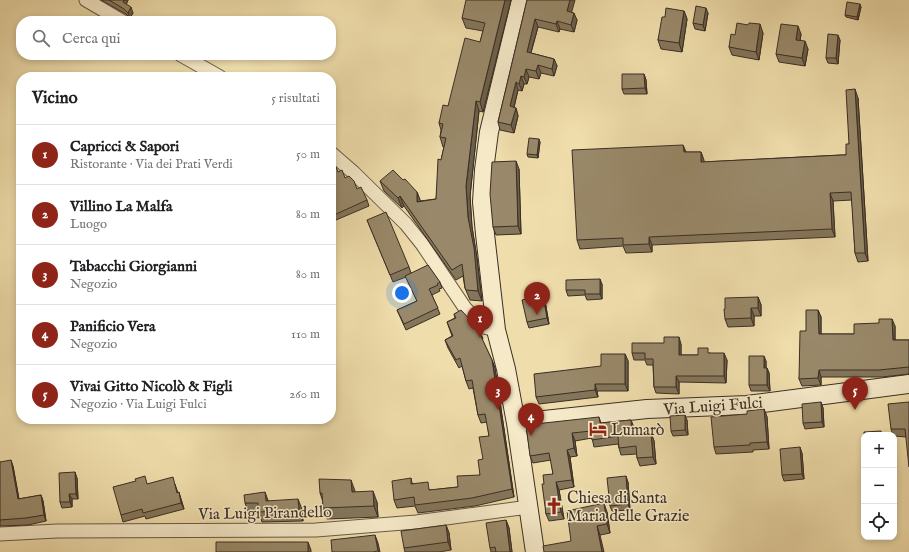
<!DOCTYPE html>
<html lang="it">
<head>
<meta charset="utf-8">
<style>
  :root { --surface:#fff; --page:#f2f2f2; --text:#202124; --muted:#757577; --line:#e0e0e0; --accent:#8f2418 }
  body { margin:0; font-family:"IM FELL English",serif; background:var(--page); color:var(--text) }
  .controls { position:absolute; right:12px; bottom:12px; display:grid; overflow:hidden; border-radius:8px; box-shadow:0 2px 6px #0003 }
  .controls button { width:36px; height:36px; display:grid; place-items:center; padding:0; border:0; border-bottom:1px solid var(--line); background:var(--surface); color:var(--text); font:20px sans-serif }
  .you { position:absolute; left:402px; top:293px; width:14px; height:14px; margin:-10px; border:3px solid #fff; border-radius:50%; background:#1a73e8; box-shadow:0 0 0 6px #1a73e833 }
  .badge { display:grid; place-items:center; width:26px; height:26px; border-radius:50%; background:var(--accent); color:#fff; font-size:13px; font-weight:700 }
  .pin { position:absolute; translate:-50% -33px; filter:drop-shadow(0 1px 2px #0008) }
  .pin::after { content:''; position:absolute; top:21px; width:14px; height:12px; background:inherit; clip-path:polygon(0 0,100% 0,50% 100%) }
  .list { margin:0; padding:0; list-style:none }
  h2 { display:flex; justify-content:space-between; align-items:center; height:52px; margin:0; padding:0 16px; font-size:17px }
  h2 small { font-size:13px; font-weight:400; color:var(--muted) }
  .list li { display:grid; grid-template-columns:26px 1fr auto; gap:12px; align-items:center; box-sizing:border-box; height:60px; padding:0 16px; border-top:1px solid var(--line) }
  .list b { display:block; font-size:15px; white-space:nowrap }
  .list p { margin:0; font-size:13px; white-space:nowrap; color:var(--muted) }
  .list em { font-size:13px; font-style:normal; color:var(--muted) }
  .icon { flex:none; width:22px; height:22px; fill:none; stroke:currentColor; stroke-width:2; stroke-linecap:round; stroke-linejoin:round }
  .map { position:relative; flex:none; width:909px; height:552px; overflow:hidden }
  .search { position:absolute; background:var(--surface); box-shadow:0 2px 6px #0003; left:16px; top:16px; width:320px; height:44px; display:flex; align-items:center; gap:10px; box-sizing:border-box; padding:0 14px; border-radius:16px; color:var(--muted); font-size:15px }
  .panel { position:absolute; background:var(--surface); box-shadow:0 2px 6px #0003; left:16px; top:72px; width:320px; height:352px; border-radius:16px }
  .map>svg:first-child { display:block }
</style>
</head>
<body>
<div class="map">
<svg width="909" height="552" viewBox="0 0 909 552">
  <rect width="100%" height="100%" fill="#efddab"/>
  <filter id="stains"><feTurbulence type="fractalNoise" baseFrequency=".005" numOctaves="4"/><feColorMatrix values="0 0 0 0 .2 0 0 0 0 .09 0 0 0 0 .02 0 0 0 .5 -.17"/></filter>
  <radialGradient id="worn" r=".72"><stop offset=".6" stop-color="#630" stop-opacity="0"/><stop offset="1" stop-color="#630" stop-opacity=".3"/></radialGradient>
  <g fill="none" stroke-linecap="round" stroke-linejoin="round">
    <g stroke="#685a46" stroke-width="15">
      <path id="street" d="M86 0 122 21
        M181 55 220 77
        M331 153 354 173 406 224 422 244 465 308 484 327 496 330
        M0 534 57 531 316 530 416 522 529 507"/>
    </g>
    <g stroke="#3b2e24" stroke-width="20">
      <path id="secondary" d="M521 0 489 132 484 170 482 202 485 234 496 330 506 369 516 423 535 552
        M516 423 647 409 747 405 909 384"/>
    </g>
    <use href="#street" stroke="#f5e9c8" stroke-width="13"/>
    <use href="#secondary" stroke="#f5e9c8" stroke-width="18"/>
  </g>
  <path fill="#84765b" stroke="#3b2e24" d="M101 0H128L126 4 133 13 130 18 126 14Z
    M511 0 483 112 479 111 470 196 472 227 477 258 482 301 470 300 465 288 463 276 456 280 404 206 402 208 384 191 380 181 403 180 417 192 420 201 436 199 441 160 444 147H443L440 137 441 130 439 123 448 106 480 42 483 31 466 28 462 18Z
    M527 0 572 12 577 20 574 32 560 29 559 32 538 27 531 53 554 59 557 66 554 76 541 73 539 79 529 77 527 84H524L522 91 518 90 514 108H516L518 116 514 133 500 130 498 122Z
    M861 7 858 20 846 17 845 15Z
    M684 11 687 19 682 52 661 49 658 40 665 17Z
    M708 13 705 31 695 29 693 23Z
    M763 33 759 60 732 55 729 47 735 35Z
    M801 34 800 41 808 49 805 66 779 62 776 54Z
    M840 40 838 64 828 63 826 58Z
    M644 74 646 80 647 94H624L622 89Z
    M858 98 868 261 858 262 855 253 852 200 833 201 835 237 652 245V252L626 253 623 246 580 249 577 240 683 145 686 152H701L704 162 842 155H846L849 144Z
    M540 142 538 158 528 157 527 154Z
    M331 164 338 172 357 189 367 200 369 206 336 220 331 210Z
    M519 169 521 234 496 235 493 227Z
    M367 220 409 267 411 273 440 282 442 288 439 289 440 291 432 295 440 314 406 330 397 310 417 301 406 277 393 282Z
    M602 284V299L587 300 585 295 568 296 566 290Z
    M543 295 545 301 549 324 529 328 527 322Z
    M758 297 761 305V316H754V326L728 327 725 319Z
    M818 310 821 317V334H854L895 326V340H909V374L882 377H821V385L802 386 799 379 806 331Z
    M454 314 483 339 482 340 492 360 495 368 514 497 475 506 418 513 415 506 397 508 394 500 411 478 412 483 431 490 458 487 480 475 483 459 489 436 487 422 481 423 478 415 473 388 469 389 466 381 462 366 459 368 448 348 445 340 452 336 447 322 455 318Z
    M681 344V355H698L710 353 727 360 726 383 679 382V394L656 393 654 387 653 365H647L645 360H634L632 353Z
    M625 354 628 361V391H597L598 397 539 404 536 397 601 366Z
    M766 361V368H767L769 373 770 391H751L749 385Z
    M821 402 823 408 824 427 805 429 803 423Z
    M909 402 906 437 894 436V435H893L891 429Z
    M764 409 767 417 769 449 753 450V452L716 454 714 447 747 414Z
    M599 417 601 423 631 420 634 428V435L651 433 654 441 656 464 640 466 637 458V454L621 455 619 448 618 444 594 447 592 438 575 441 577 456 570 457 574 487 559 490 564 519 549 521 546 514 544 484 553 474 551 460 533 463 530 456Z
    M687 420 688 435 673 436 671 431Z
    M802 453 804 479 784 481 782 475Z
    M0 462 13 466 19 499 41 495 43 501 46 521 28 525 0 526Z
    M77 478 78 499H72V507L62 508 60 502Z
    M628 482 630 510 612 511 610 506Z
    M148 484H175L178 493 181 499 184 509 146 519 145 516 123 522 121 515Z
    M355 492 377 502 378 517 327 519 323 508V502L320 493Z
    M268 501 302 509 303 521 262 522 259 514H249L245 503Z
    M607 512 610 533 571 541Z
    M506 520 509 528 512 552H491L490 548Z
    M446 525 449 533 451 550 439 552H405L404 548Z"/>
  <path fill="#6b604a" stroke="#3b2e24" d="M124 0H128L125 8 123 2Z
    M505 0H511L483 112 480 102Z
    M570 0H575L570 18 567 11Z
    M860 4 861 7 858 20 857 17Z
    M131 7 133 13 130 18 128 13Z
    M706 8 708 13 705 31 703 25Z
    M684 11 687 19 682 52 679 43Z
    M574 13 577 20 574 32 571 25Z
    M535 19 538 27 529 59 527 52Z
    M557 21 560 29 559 32 556 24Z
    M760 24 763 33 759 60 756 52Z
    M798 26 801 34 799 48 796 40Z
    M838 35 840 40 838 64 836 58Z
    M805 41 808 49 805 66 802 58Z
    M554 59 557 66 554 76 552 69Z
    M538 65 541 73 539 79 536 71Z
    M526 69 529 77 527 84 524 77Z
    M644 74 646 80 647 94 645 88Z
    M521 76 524 84 522 91 519 84Z
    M516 82 518 90 512 114 510 106Z
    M855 89 858 98 868 261 865 253Z
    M476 101 479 111 470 196 472 227 477 258 482 301 478 291 468 217 466 186Z
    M516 108 518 116 514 133 511 125Z
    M539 139 540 142 538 158 537 155Z
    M683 145 686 153 684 152Z
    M701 152 704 160V170L701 162Z
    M516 161 519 169 521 234 518 226Z
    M417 192 421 202H417Z
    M830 193 833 201 835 237 832 229Z
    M400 196 404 206 402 208 398 198Z
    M649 237 652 245V252L649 244Z
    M600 279 602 284V299L600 294Z
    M543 295 545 301 549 324 547 318Z
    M758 297 761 305V316L758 308Z
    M751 308 754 316V326L751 318Z
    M818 310 821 317V341L819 334Z
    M892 319 895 326V348L893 340Z
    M480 331 483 339 482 340 479 332Z
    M679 337 681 344V361L679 355Z
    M724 353 727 360 726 383 724 376Z
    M625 354 628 361V391L625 384Z
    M764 356 766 361V373L764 368Z
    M492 360 495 368 514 497 512 489Z
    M767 368 769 373 770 391 767 385Z
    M819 370 821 377V385L818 378Z
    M676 376 679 382V394L676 387Z
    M595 384 597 391 598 397 595 390Z
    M821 402 823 408 824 427 822 422Z
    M764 409 767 417 769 449 767 442Z
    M685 415 687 420 688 435 685 430Z
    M631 420 634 428 635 442 632 435Z
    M572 433 575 441 577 456 574 448Z
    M651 433 654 441 656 464 653 457Z
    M800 447 802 453 804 479 802 474Z
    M567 450 570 457 574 487 572 480Z
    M11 460 13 466 20 505 18 499Z
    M75 472 77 478 78 499 76 494Z
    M626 476 628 482 630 510 628 504Z
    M351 480 355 491 356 503 352 492Z
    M556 482 559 490 564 519 561 512Z
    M373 491 377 502 378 517 374 506Z
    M179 492 181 499 184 509 181 503Z
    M265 492 269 503 270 512 266 501Z
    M69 494 72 499V507L70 502Z
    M41 495 43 501 46 521 44 515Z
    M298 499 302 509 303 521 299 510Z
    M604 503 607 512 610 533 607 524Z
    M506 520 509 528 512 552H510Z
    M446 525 449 533 451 550 448 542Z
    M597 526 600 535 604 552H602Z
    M375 535 378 543 380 552H378V551Z
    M308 542 311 550V552H308Z"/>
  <path fill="#99896a" stroke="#3b2e24" d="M109 0H124L123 2 131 7 128 13 124 9Z
    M466 0H505L480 102 476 101 466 186 468 217 474 248 478 291 466 290 465 288 462 264 452 270 400 196 398 198 380 181 393 170 403 180 405 179 417 192V202L436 199 438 159 441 160 446 138 440 137 443 124 439 123 443 105 448 106 465 38 480 42 485 23 462 18Z
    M527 0H570L567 11 574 13 571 25 557 21 556 24 535 19 527 52 554 59 552 69 538 65 536 71 526 69 524 77 521 76 519 84 516 82 510 106 516 108 511 125 498 122Z
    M847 2 860 4 857 17 845 15Z
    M696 6 706 8 703 25 693 23Z
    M666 8 684 11 679 43 658 40 662 17H665Z
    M737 23 748 25 749 23 760 24 756 52 729 47 731 34 735 35Z
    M781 24 798 26 796 40 805 41 802 58 776 54Z
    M828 34 838 35 836 58H826Z
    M622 74H644L645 88 622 89Z
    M855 89 865 253H855L851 192 830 193 832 229 649 237V244L623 245V238L577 240 572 150 683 145 684 152H701V162L842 155H846V144H849L846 90Z
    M529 138 539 139 537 155 527 154Z
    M516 161 518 226 493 227 490 194 492 162Z
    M334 162 338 172 342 170 345 178 349 176 354 181 357 189 361 187 367 200 334 215 331 209V164Z
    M386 212 409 267 390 275 367 220Z
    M428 265 440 282 437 284 438 285 429 289 438 308 404 324 397 310 417 301 405 276Z
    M600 279V294H585V290H566V280Z
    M543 295 547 318 527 322 522 300Z
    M758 297V308H751V318L725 319 724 309H725V298Z
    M461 310 475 325 480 331 479 332 492 360 512 489 472 498 415 505 414 497 394 500 392 481 411 478V484L428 482 429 490 458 487 457 476 480 475 478 460 483 459 479 437 489 436 485 414 478 415 472 380 466 381 460 358 456 360 445 340 453 336 447 322 456 318 454 314Z
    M806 310H818L819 334H854V324L879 323V319H892L893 340H909V367L879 370H819L818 378 799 379 800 331H806Z
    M664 337H679V355H698V348H708V353H724V376H676V387H654L653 359H645V353H632V343H664Z
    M601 354H625V384H595V390L536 397 534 374 601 366Z
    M749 356H764V368H767V385H749Z
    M821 402 822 422 803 423 802 404Z
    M909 402V467L905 429H891L888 404Z
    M764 409 767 442 750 443V445L714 447 711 417 747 414V411Z
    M685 415V430L671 431 670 416Z
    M599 417 600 423 631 420 632 435 651 433 653 457 637 458 636 446 619 448 618 436 592 440 591 431 572 433 574 448 567 450 572 480 556 482 561 512 546 514 542 484H544L543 475 553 474 549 453 530 456 526 425Z
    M881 431 882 435H864V432Z
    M800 447 802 474 782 475 780 449Z
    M11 460 18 499 41 495 44 515 26 518 0 520V462Z
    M75 472 76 494H69L70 502H60L59 473Z
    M145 476 147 484 173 477 177 493 179 492 181 503 143 513 142 509 121 515 113 487 136 481 135 479Z
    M626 476 628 504 610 506 607 478Z
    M319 479 351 480 352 492 373 491 374 506 323 508 322 493H320Z
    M265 492 266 501 298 499 299 510 258 512V503H245L244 495Z
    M604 503 607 524 597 526 602 552H544L543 546 571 541 567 511Z
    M506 520 510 552H496L495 547 490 548 486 523Z
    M446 525 448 542 404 548 401 531Z
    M375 535 378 551 373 552H332L331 540Z
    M216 542H308V552H216Z"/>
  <defs>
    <g id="hotel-bare" transform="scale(1.38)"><path d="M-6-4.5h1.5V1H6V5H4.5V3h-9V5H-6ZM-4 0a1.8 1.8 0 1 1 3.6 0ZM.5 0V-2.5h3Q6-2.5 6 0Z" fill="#8f2418" stroke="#f5e9c8" stroke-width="2.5" paint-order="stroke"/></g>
    <g id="church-bare" transform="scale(1.38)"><path d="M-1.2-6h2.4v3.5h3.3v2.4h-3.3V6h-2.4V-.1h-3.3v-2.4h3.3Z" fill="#8f2418" stroke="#f5e9c8" stroke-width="2.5" paint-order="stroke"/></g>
  </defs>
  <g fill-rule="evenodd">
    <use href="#hotel-bare" x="598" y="429"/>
    <use href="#church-bare" x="554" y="506"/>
  </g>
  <g text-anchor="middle" stroke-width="3" stroke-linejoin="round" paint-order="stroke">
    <g font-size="16" fill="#3b2e24" stroke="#f5e9c8">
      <text transform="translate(713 405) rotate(-4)" y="6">Via Luigi Fulci</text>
      <text transform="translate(265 512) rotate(-1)" y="6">Via Luigi Pirandello</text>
    </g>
    <g font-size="16" fill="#3b2e24" stroke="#f5e9c8" text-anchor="start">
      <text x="611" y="435">Lumarò</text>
      <text x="567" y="503">Chiesa di Santa<tspan x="567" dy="18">Maria delle Grazie</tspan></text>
    </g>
  </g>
  <rect width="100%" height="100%" filter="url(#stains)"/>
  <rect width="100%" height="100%" fill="url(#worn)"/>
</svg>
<div class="controls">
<button>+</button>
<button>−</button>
<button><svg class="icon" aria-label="locate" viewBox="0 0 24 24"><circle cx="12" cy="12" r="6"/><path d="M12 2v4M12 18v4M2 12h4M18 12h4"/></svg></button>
</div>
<div class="you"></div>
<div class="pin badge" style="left:480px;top:338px">1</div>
<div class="pin badge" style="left:537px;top:315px">2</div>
<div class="pin badge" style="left:498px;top:410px">3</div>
<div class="pin badge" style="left:531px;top:436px">4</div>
<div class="pin badge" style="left:855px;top:410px">5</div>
<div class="search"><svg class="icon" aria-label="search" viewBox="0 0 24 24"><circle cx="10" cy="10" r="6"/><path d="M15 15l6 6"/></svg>Cerca qui</div>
<section class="panel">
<h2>Vicino<small>5 risultati</small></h2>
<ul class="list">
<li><span class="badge">1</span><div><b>Capricci &amp; Sapori</b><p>Ristorante · Via dei Prati Verdi</p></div><em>50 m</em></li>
<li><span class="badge">2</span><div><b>Villino La Malfa</b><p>Luogo</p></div><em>80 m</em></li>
<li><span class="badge">3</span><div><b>Tabacchi Giorgianni</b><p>Negozio</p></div><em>80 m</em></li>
<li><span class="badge">4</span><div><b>Panificio Vera</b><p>Negozio</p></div><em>110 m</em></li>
<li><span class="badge">5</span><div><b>Vivai Gitto Nicolò &amp; Figli</b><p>Negozio · Via Luigi Fulci</p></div><em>260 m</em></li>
</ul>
</section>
</div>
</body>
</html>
